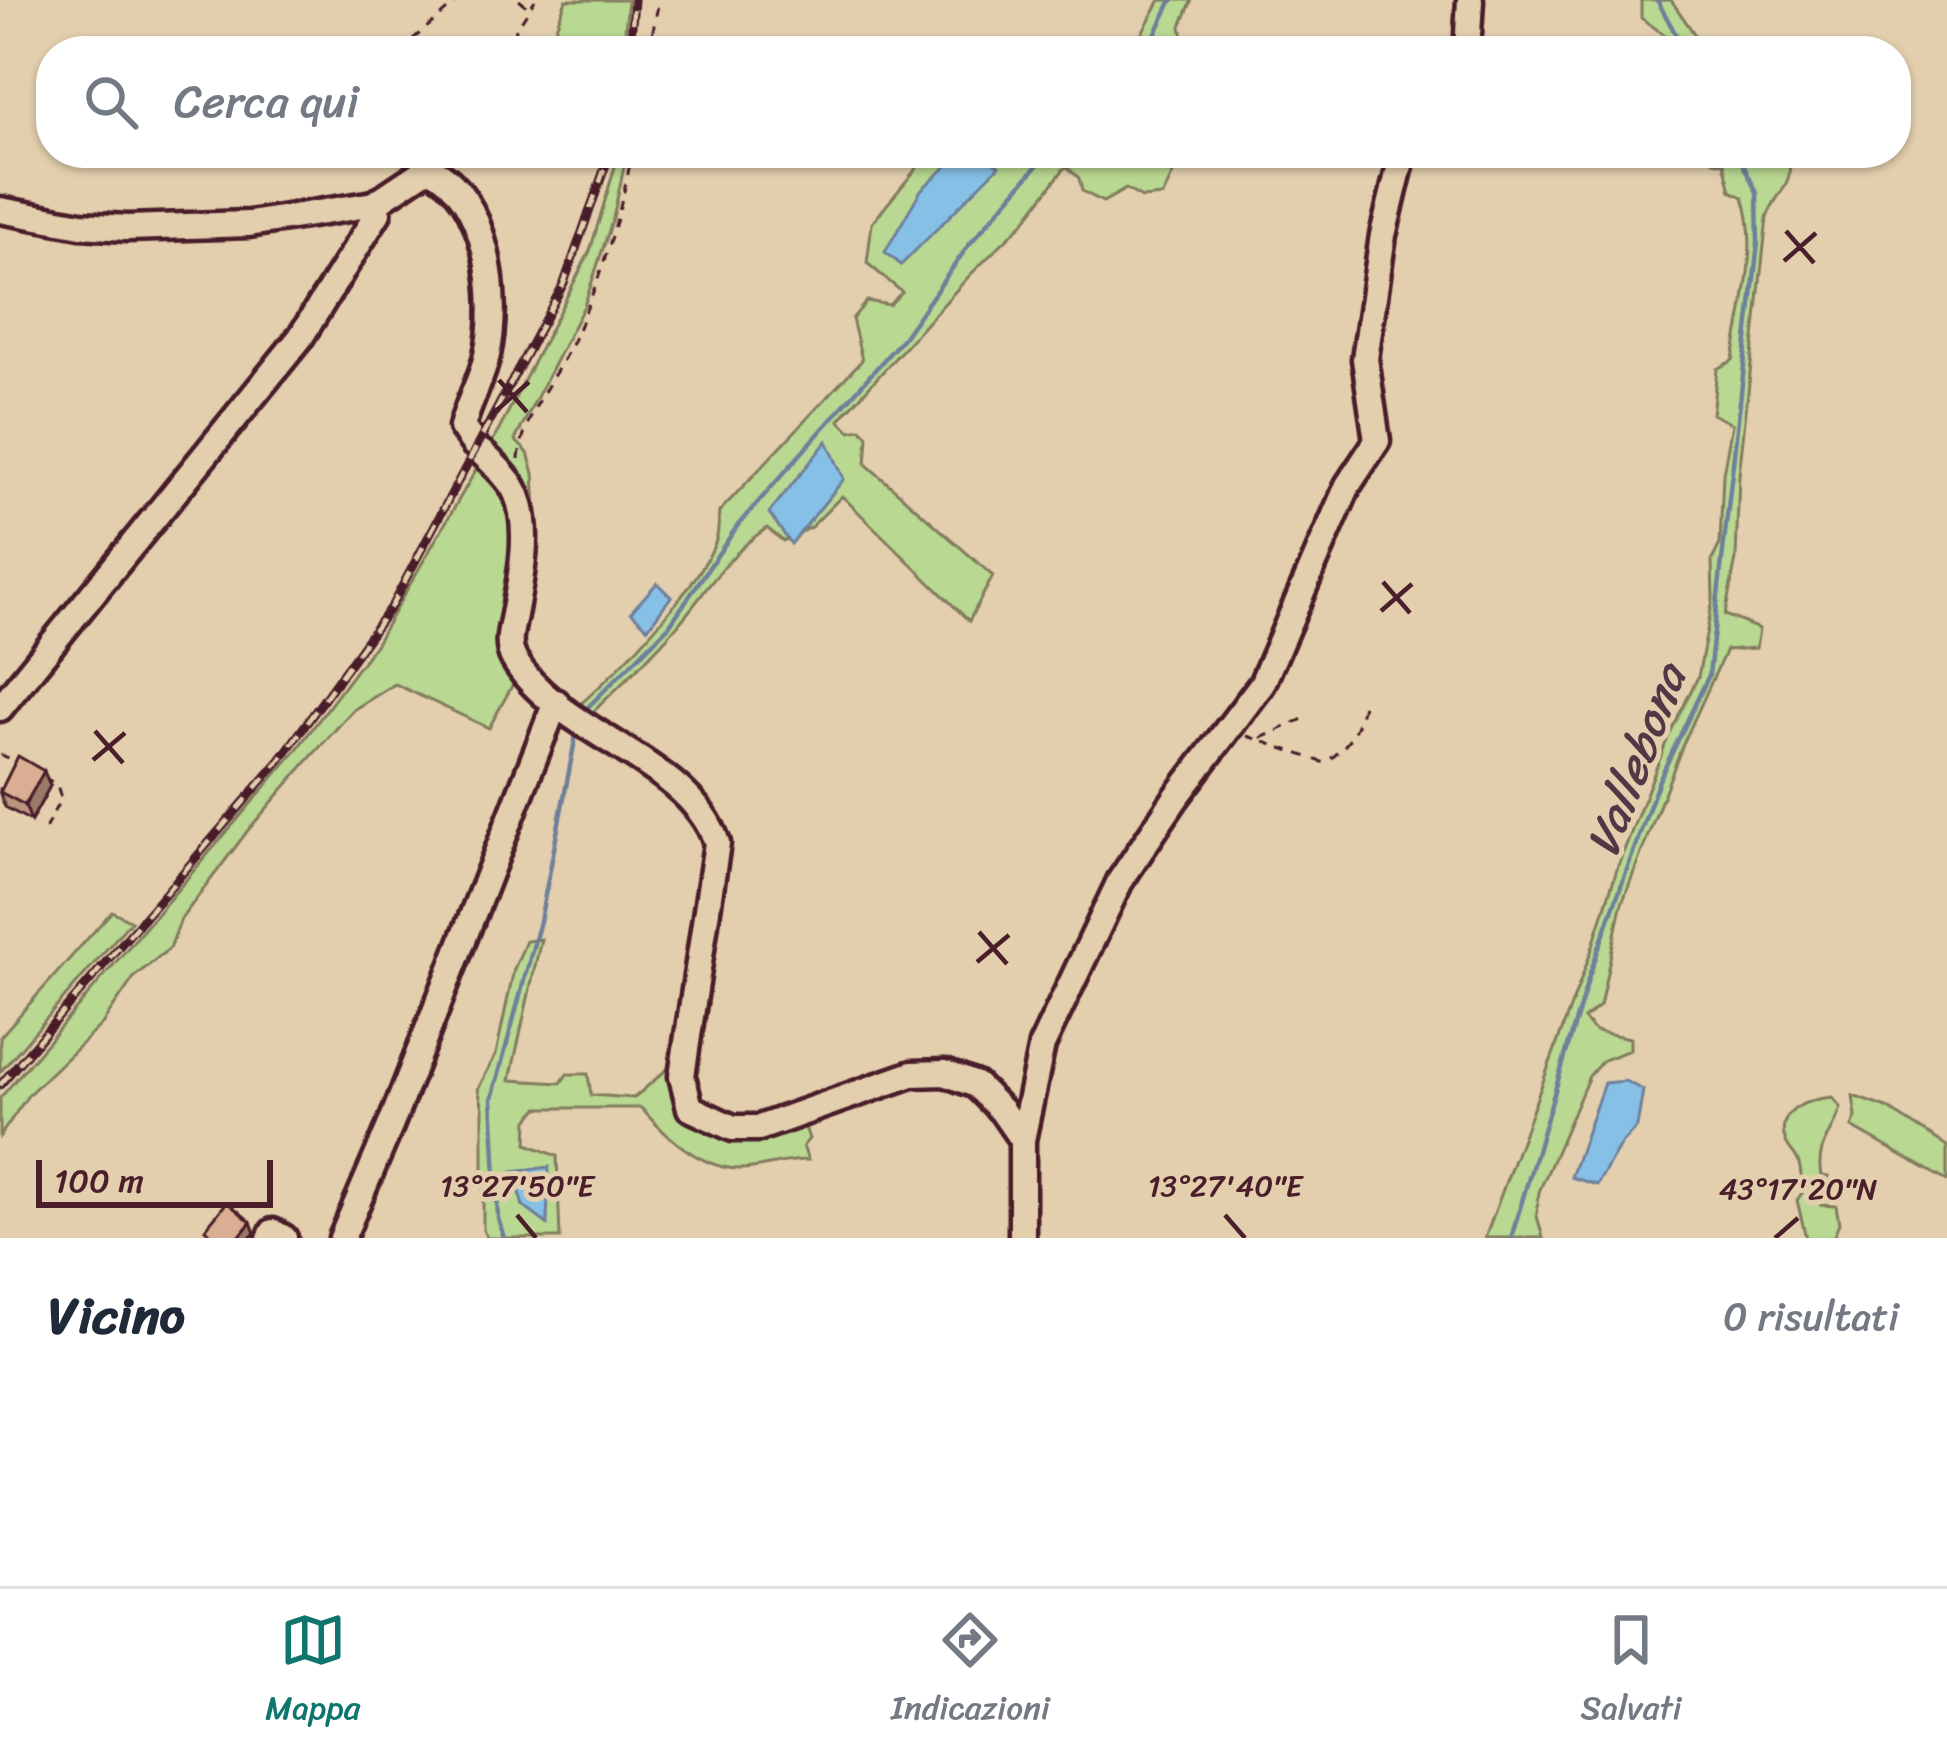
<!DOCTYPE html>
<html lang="it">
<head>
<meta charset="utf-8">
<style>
  :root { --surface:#fff; --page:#f6f6f7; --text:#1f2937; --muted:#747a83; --line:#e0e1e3; --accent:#0f766e }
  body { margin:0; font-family:Sriracha,sans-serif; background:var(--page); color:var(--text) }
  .scale { position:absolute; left:36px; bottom:30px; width:237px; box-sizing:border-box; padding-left:12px; border:6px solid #4a1f2b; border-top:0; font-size:33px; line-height:42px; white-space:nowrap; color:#4a1f2b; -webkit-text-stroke:9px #e3cfad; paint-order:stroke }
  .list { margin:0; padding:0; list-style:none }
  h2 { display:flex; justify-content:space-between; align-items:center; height:156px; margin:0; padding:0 48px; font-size:51px }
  h2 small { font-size:39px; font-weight:400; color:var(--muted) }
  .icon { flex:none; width:66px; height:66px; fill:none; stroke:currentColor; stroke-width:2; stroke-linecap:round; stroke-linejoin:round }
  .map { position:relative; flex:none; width:1947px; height:1238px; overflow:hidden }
  .search { position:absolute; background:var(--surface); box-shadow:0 3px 9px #0004; left:36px; right:36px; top:36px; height:132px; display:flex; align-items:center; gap:30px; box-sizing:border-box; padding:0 42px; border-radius:48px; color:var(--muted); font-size:45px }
  .sheet { height:348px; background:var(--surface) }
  nav { display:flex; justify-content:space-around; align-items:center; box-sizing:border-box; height:168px; border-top:3px solid var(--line); background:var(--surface); font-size:33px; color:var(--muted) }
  nav a { display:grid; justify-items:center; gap:6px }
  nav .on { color:var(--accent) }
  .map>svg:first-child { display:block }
</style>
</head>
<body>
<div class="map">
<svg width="1947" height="1238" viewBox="0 0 1947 1238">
  <rect width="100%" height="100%" fill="#e3cfad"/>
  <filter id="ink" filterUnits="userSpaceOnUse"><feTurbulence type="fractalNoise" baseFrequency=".00833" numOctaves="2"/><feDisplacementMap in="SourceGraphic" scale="24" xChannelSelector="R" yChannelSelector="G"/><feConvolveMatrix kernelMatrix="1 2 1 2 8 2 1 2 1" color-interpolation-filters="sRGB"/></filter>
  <g filter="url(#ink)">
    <path fill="#b9d891" stroke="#827c5e" stroke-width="3" d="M566 0H628L623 51H547Z
      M1160 0H1192L1181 26 1184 45 1173 51H1132Z
      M1641 0H1671L1706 51H1677L1666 36 1641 18Z
      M619 153H627L613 218 584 306 515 440 528 453 534 473 537 526 519 564 503 656 514 682 489 728 395 684 353 710 310 758 249 829 181 919 170 948 135 976 102 1024 29 1094 0 1136V1098L294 753 375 645 499 430 590 251Z
      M929 153H1163L1175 169 1163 196 1142 198 1126 189 1103 202 1082 191 1079 178 1066 166 1024 222 970 275 839 420 850 431 861 429 868 436 866 464 993 576 969 621 842 496 811 527 783 541 767 528C727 554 707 591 677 626 651 657 620 685 591 714L577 707C614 675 701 585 716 540 719 531 718 522 719 512L862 360 852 319 867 301 889 305 902 292 867 263 872 223Z
      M1712 153H1785C1800 182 1774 193 1767 218L1739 475 1736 559 1725 615 1759 629 1756 648 1726 650 1683 744 1621 906 1600 1006 1584 1019 1595 1031 1630 1038V1050L1603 1060 1589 1076 1539 1192 1537 1216 1543 1238H1485L1591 952 1618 866 1669 735 1698 677 1713 599 1712 560 1720 544 1723 474 1732 424 1712 414 1717 369 1733 360C1741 308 1760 248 1743 197L1731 191 1724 163 1713 161Z
      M112 911 131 921 0 1072V1037Z
      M541 939 510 1080 561 1083 567 1074H588L591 1095 634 1098 666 1070 674 1082 679 1108 764 1135 805 1127 809 1139 803 1146 808 1160C787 1160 772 1165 752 1168 709 1176 667 1138 641 1108H538L528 1120 527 1144 557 1156 560 1238H487L483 1230V1108L478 1089 496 1054 514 969 526 941Z
      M1853 1096 1887 1108 1947 1146V1181L1852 1127 1856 1117Z
      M1832 1097 1840 1107C1834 1131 1815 1147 1821 1176L1828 1177 1821 1205 1836 1206 1839 1224 1833 1238H1806L1797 1200 1804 1190C1800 1180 1802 1170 1798 1161 1796 1155 1790 1150 1787 1144 1772 1112 1807 1099 1832 1097Z"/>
    <path fill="#87c0e6" stroke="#6f809b" stroke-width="3" d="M961 153H981L999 166 901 265 885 252 921 190Z
      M827 441 844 479 791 544 769 513Z
      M657 583 671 597 648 628 631 612Z
      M1625 1081 1643 1090 1637 1127 1621 1144 1597 1185 1571 1177 1604 1083Z
      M549 1167 547 1224 523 1206 513 1172Z"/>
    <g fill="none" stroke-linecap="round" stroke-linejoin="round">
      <path stroke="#6f809b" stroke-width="4.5" d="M1657 0 1685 51
        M1147 51 1172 0
        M585 710 669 626 738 525 903 338 968 246 1048 153
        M504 1238 498 1218 492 1099 540 921 576 735
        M1511 1238 1590 973 1659 780 1709 675 1758 243 1757 193 1737 153"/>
      <g stroke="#4a1f2b" stroke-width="33">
        <path id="minor" d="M1467 51 1470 0
          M0 210 81 225 127 228 249 224 374 204 428 168C488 193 500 299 487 355 482 380 468 402 462 427L474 444
          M482 453C493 463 505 474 513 487 533 521 521 578 514 615 511 630 506 645 514 659 556 733 689 759 717 843L682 1076 690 1108 733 1128H759L912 1074 945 1073 976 1085 1002 1111 1022 1140V1238
          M0 708 300 338 378 213 374 204
          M1022 1140 1042 1045 1120 881 1175 799 1262 684 1348 485 1377 441 1365 359 1383 235 1403 153
          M270 1238 273 1232 284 1238
          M342 1238 391 1124 556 702"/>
      </g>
      <path stroke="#4a1f2b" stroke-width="3" stroke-dasharray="9 9" stroke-linecap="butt" d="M519 0 528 7
        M399 51 459 0
        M502 51 535 0
        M649 51 659 0
        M390 153 398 160 395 164
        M519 459C522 417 555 379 573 341 600 280 620 218 632 153
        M1247 736 1325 763C1347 747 1357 733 1363 705
        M1261 738 1303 719
        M0 755 14 760
        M44 777 57 785 61 798 45 829"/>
      <use href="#minor" stroke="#e3cfad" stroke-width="24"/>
      <g stroke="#4a1f2b" stroke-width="9">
        <path id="rail" d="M630 51 634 0
          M0 1085 280 760 392 605 564 283 610 153"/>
      </g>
      <use href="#rail" stroke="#e3cfad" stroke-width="4.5" stroke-dasharray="14" stroke-linecap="butt"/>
    </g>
    <path fill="#bb967e" stroke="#4a1f2b" stroke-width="3" d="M50 786 31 821 5 807 0 794V789Z"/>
    <path fill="#997a66" stroke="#4a1f2b" stroke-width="3" d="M44 771 50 786 31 821 25 805Z
      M251 1222 255 1233 250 1238H238Z"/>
    <path fill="#daae92" stroke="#4a1f2b" stroke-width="3" d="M18 756 44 771 25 805 0 792Z
      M227 1202 251 1222 238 1238H216L205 1229Z"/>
  </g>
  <path fill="none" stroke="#4a1f2b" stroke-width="4.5" d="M1786 231 1814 263M1784 261 1816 233M499 380 527 412M497 410 529 382M1383 582 1410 613M1381 611 1412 584M95 731 123 763M93 760 125 733M979 932 1007 964M977 962 1009 935M517 1215 536 1238M1225 1215 1245 1238M1775 1238 1798 1218"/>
  <g text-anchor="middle" stroke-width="10" stroke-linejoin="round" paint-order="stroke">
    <g font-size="48" font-style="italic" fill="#533747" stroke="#e3cfad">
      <text transform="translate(1635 760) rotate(-69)" y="17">Vallebona</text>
    </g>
  </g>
  <g font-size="30" text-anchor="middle" fill="#4a1f2b" stroke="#e3cfad" stroke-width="10" stroke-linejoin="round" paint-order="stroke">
    <text x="517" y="1196">13°27'50"E</text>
    <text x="1225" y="1196">13°27'40"E</text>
    <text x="1798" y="1199">43°17'20"N</text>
  </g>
</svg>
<div class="scale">100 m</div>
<div class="search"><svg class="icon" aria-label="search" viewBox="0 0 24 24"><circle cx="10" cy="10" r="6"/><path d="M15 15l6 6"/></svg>Cerca qui</div>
</div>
<section class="sheet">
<h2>Vicino<small>0 risultati</small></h2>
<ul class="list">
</ul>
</section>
<nav>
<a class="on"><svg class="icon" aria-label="map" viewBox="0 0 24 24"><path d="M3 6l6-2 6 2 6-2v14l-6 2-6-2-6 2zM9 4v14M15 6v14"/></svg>Mappa</a>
<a><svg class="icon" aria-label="directions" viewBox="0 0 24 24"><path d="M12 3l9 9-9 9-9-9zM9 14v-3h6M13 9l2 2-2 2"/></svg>Indicazioni</a>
<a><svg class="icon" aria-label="saved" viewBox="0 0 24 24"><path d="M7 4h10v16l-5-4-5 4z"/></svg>Salvati</a>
</nav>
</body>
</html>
